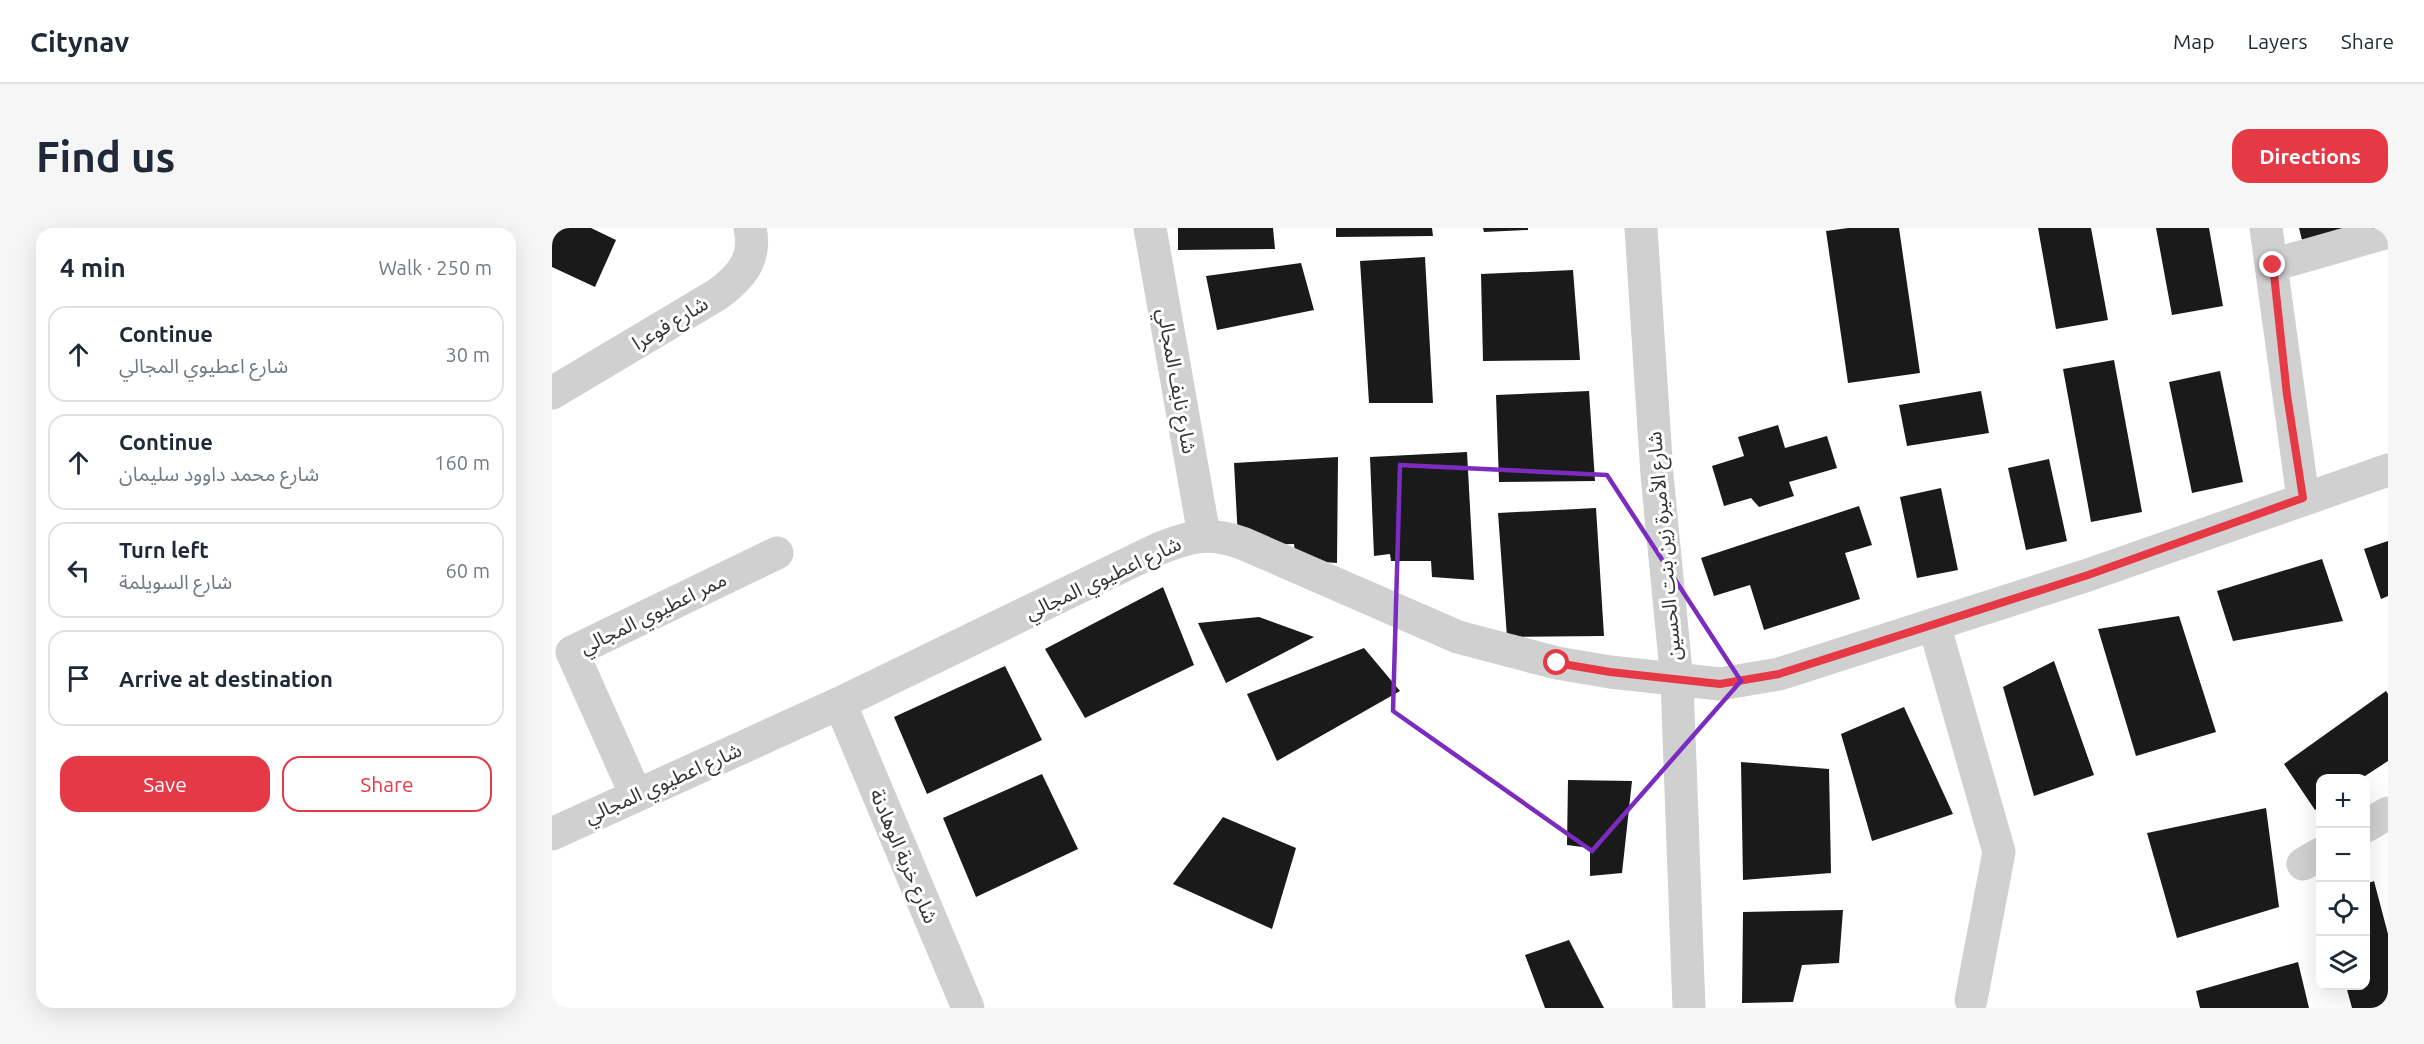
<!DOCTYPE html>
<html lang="en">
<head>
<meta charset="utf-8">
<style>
  :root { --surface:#fff; --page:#f6f6f7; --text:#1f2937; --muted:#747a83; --line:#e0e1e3; --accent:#e63946 }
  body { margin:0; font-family:Ubuntu,"Noto Sans Arabic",sans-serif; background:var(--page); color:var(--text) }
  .controls { position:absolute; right:18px; bottom:18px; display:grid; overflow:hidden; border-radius:12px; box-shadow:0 6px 24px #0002 }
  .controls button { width:54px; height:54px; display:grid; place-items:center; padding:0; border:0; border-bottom:2px solid var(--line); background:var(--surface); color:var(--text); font:30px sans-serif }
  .stop { position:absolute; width:18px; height:18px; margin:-14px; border:4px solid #e63946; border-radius:50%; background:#fff }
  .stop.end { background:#e63946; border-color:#fff; box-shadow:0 2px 6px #0008 }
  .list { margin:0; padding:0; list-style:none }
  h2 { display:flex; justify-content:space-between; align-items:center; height:78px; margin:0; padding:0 24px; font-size:26px }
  h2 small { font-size:20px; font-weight:400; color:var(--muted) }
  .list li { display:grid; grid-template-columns:39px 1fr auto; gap:18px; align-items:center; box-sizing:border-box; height:96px; margin:0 12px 12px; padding:0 12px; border:2px solid var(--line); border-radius:18px }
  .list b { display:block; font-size:22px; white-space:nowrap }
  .list p { margin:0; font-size:20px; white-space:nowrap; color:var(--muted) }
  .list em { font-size:20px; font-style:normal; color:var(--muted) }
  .actions { display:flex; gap:12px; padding:18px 24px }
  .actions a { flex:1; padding:14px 0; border:2px solid var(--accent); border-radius:18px; text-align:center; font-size:21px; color:var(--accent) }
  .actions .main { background:var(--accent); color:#fff }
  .icon { flex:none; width:33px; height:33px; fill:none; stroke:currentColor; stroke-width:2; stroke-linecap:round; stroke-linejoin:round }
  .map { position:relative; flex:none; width:1836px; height:780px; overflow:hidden; border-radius:18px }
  header { display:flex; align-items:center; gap:36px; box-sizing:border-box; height:84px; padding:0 30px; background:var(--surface); border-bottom:2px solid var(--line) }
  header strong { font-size:28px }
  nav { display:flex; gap:33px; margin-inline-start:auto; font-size:21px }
  .intro { display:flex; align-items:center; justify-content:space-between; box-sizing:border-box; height:144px; padding:0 36px }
  h1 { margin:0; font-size:42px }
  .button { padding:15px 27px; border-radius:18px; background:var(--accent); color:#fff; font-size:21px; font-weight:700 }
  main { display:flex; gap:36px; padding:0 36px }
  aside { flex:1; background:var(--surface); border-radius:18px; box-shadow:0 6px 24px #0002 }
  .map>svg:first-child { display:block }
</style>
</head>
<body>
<header>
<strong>Citynav</strong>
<nav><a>Map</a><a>Layers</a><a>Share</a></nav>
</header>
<div class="intro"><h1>Find us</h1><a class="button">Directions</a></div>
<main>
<aside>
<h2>4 min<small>Walk · 250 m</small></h2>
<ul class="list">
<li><svg class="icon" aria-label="ahead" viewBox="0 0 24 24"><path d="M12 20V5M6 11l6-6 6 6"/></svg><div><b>Continue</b><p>شارع اعطيوي المجالي</p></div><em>30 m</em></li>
<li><svg class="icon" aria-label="ahead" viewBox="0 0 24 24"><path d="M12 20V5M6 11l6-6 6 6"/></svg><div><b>Continue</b><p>شارع محمد داوود سليمان</p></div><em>160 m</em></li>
<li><svg class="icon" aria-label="left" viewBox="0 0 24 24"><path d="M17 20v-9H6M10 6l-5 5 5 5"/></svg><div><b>Turn left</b><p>شارع السويلمة</p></div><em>60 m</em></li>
<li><svg class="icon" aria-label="arrive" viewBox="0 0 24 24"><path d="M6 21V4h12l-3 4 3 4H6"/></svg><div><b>Arrive at destination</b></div></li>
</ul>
<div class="actions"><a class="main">Save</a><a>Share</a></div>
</aside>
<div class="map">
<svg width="1836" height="780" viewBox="0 0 1836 780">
  <rect width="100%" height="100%" fill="#fff"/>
  <path fill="#1a1a1a" d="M0 0H39L64 12 43 59 0 39Z
    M626 0H721L723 21 626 22Z
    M784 0H880L881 8 784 9Z
    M931 0H976V2L932 4Z
    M1296 0H1347L1368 145 1296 155 1274 3Z
    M1486 0H1539L1556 92 1504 101Z
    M1604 0H1657L1671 78 1620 87Z
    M1747 0H1824L1752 20Z
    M873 29 881 175H817L808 33Z
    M749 35 762 82 665 102 654 48Z
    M1021 42 1028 132 931 133 929 46Z
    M1562 132 1590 284 1539 294 1511 141Z
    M1668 143 1691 254 1640 265 1617 154Z
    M1037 163 1043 253 947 254 944 167Z
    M1429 163 1437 205 1355 218 1347 177Z
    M1226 197 1233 220 1275 208 1285 240 1237 254 1242 268 1207 279 1199 270 1172 278 1160 238 1192 228 1186 209Z
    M915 224 922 352 880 349 879 333H839L838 326 822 328 818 229Z
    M786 229 785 335 744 332 742 316 703 317 686 311 682 235Z
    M1497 231 1515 313 1474 322 1456 240Z
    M1389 260 1406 342 1365 350 1348 269Z
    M1307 278 1320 317 1293 325 1308 371 1212 402 1198 357 1162 368 1149 330Z
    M1044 280 1052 408 955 409 946 285Z
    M1836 313V368L1829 371 1812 321Z
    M1770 331 1791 393 1681 413 1665 363Z
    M611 359 642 437 533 490 493 421Z
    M1627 388 1664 504 1584 528 1546 401Z
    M707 389 762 409 674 455 646 395Z
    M812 420 848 463 725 533 695 466Z
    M1502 433 1542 547 1482 568 1451 459Z
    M453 438 490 512 375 566 342 489Z
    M1834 463 1836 466V533L1810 550H1768V578L1763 582 1732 536Z
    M1352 479 1401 586 1320 613 1289 506Z
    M1189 534 1277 541 1279 645 1191 652Z
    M490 546 526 621 424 669 391 590Z
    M1016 552 1080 553 1070 645 1038 648V620L1015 617Z
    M1714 580 1727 679 1625 710 1595 605Z
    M671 589 744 620 720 701 621 656Z
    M1822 653 1836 706V780H1800L1794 758H1814V656Z
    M1291 682 1287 735 1250 737 1241 774 1190 775 1191 684Z
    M1017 712 1052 780H993L973 727Z
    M1746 734 1757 780H1648L1644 763Z"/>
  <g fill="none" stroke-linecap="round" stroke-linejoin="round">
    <path stroke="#d0d0d0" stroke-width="33" d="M598 0 652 307
      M1089 0 1105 247 1125 453 1137 780
      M1714 0 1751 270
      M1721 37 1836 4
      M0 165 166 66C189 49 205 31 198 0
      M1382 396 1447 624 1419 772
      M288 475 416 780
      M84 567 20 424 225 325
      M1814 598 1836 585
      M0 606 288 475 606 321C639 308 656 303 690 315L906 409 1005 435 1058 444 1168 456 1227 446 1536 347 1836 242
      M1751 636 1768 626"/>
  </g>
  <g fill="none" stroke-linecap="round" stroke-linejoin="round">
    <path stroke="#e63946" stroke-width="8" d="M1005 435 1058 444 1168 456 1227 446 1536 347 1751 270 1735 167 1721 37"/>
  </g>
  <path fill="none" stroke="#7b2cbf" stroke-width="4.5" stroke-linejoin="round" d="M848 237 1055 247 1189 453 1040 623 841 483Z"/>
  <g text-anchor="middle" stroke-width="6" stroke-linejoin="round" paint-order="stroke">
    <g font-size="20" fill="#333" stroke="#fff">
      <text transform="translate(118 95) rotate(-31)" y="7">شارع فوعرا</text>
      <text transform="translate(625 153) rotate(80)" y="7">شارع نايف المجالي</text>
      <text transform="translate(1112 318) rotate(-95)" y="7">شارع الأميرة زين بنت الحسين</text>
      <text transform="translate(551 350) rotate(-25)" y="7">شارع اعطيوي المجالي</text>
      <text transform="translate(101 385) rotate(-26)" y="7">ممر اعطيوي المجالي</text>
      <text transform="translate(111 555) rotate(-24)" y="7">شارع اعطيوي المجالي</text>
      <text transform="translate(352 628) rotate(67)" y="7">شارع خربة الوهادنة</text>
    </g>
  </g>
</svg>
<div class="controls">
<button>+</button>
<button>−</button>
<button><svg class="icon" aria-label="locate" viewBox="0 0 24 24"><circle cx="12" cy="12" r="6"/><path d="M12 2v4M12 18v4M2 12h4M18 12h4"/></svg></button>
<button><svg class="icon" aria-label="layers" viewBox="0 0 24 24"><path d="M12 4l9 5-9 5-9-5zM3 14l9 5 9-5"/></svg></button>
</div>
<div class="stop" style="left:1005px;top:435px"></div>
<div class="stop end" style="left:1721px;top:37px"></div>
</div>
</main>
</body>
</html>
